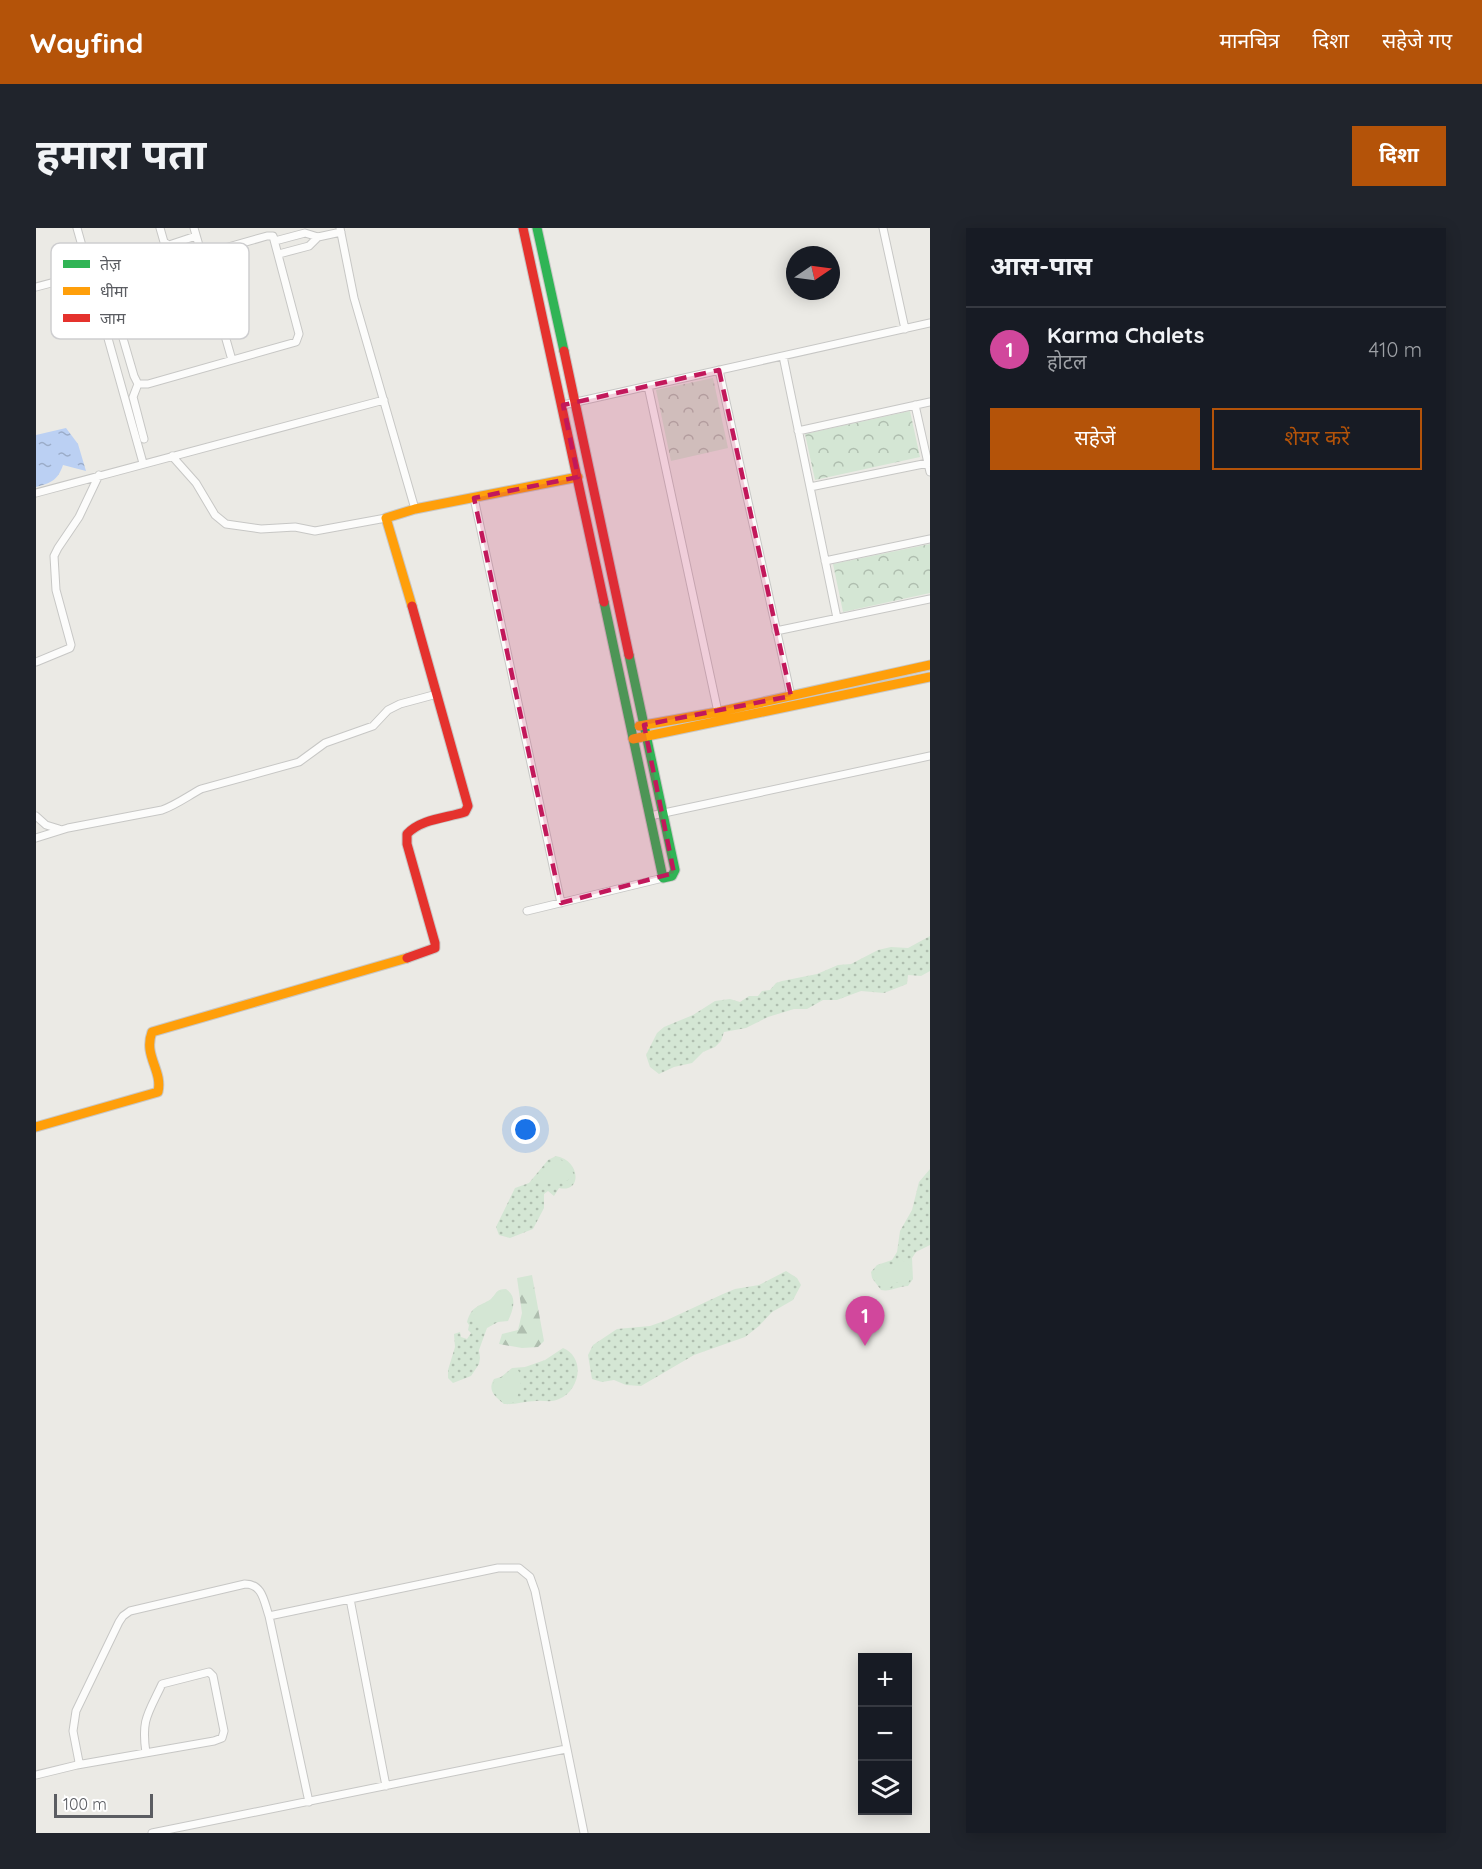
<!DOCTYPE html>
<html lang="hi">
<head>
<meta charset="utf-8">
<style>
  :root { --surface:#171b24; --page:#20242c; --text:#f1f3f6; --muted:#9ea1a6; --line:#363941; --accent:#b45309 }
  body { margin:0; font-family:Quicksand,"Noto Sans Devanagari",sans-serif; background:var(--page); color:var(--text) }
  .controls { position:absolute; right:18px; bottom:18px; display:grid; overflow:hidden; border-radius:0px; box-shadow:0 3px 15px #0003 }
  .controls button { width:54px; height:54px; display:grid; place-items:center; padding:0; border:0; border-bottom:2px solid var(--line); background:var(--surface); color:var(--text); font:30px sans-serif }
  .compass { position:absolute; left:750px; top:18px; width:54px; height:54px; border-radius:50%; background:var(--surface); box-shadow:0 3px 15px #0003; rotate:77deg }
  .scale { position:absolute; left:18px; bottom:15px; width:99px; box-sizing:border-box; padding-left:6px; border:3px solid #5b5d62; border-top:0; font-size:16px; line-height:21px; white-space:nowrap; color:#5b5d62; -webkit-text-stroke:4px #fff; paint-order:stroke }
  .you { position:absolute; left:490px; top:902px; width:21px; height:21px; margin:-15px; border:4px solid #fff; border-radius:50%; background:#1a73e8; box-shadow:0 0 0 9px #1a73e833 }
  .badge { display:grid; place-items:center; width:39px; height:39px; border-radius:50%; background:var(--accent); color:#fff; font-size:20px; font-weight:700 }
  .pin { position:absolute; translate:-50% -50px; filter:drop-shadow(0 2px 3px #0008) }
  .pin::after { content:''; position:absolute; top:32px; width:21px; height:18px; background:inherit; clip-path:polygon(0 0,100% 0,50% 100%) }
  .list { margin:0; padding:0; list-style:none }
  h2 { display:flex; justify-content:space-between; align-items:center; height:78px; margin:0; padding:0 24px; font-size:26px }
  h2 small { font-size:20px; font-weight:400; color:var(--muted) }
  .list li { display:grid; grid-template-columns:39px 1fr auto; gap:18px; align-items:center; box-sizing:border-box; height:84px; padding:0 24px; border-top:2px solid var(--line) }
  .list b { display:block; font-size:22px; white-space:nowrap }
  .list p { margin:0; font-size:20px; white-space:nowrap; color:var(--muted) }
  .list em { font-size:20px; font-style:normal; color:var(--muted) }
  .actions { display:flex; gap:12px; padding:18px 24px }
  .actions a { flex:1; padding:14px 0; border:2px solid var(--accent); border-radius:0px; text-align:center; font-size:21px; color:var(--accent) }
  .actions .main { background:var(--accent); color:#fff }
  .icon { flex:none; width:33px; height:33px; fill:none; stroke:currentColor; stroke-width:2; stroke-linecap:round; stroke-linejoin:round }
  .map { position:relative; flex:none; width:894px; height:1605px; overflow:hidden; border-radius:0px }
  header { display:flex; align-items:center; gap:36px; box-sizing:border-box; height:84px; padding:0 30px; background:var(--accent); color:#fff }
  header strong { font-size:28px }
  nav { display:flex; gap:33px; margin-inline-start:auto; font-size:21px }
  .intro { display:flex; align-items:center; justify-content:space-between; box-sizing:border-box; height:144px; padding:0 36px }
  h1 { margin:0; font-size:42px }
  .button { padding:15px 27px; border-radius:0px; background:var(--accent); color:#fff; font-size:21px; font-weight:700 }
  main { display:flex; gap:36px; padding:0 36px }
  aside { flex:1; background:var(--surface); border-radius:0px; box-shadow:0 3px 15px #0003 }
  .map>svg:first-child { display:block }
</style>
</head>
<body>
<header>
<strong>Wayfind</strong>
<nav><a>मानचित्र</a><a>दिशा</a><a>सहेजे गए</a></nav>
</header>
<div class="intro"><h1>हमारा पता</h1><a class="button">दिशा</a></div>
<main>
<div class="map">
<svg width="894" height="1605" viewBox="0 0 894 1605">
  <defs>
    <pattern id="grass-dots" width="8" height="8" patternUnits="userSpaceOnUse" patternTransform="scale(1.5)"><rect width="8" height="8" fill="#d4e6d4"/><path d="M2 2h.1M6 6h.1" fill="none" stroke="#afbeaf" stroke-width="1.8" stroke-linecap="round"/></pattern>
    <pattern id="forest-firs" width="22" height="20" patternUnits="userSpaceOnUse" patternTransform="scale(1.5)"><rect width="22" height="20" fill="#d4e6d4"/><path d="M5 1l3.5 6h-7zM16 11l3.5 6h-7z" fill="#afbeaf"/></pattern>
    <pattern id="park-crowns" width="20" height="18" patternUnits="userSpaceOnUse" patternTransform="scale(1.5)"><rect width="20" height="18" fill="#d4e6d4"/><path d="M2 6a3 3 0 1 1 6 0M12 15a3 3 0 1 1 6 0" fill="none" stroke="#afbeaf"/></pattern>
    <pattern id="water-ripples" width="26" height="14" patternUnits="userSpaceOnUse" patternTransform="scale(1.5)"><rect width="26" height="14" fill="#bbd0f3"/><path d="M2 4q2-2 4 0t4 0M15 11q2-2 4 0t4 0" fill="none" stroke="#9bacc8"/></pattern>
  </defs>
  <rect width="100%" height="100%" fill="#ebeae5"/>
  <path fill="url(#grass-dots)" d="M894 708V743L885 748 872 747 871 756 848 765 825 763 801 772H787L771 781H758L732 789 710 800 688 804 685 813 679 819 667 824 656 835 638 839 623 846 614 839 610 827 621 805 628 799 657 787 679 773 694 771 704 774 713 768H722L726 763 734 762 740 755 746 753 781 746 802 737 815 736 842 722 855 719 872 720Z
    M520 928C544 932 547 965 523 960L518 968 512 963 508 966V980L497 1001 474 1010 463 1007 460 999 479 960 493 955 512 932Z
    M894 941V1017L880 1024 876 1030 877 1051 872 1058C862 1058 855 1064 845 1062L836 1050 835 1044 841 1037 856 1032 861 1024 864 1003 876 982 883 954Z
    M750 1043 761 1050 765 1057 757 1072 736 1084 723 1098 709 1109 658 1127 605 1158 590 1157 578 1152 566 1154 556 1151 552 1127 557 1117 581 1101 614 1098 631 1092 687 1066 699 1061 723 1057Z
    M470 1061C482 1069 477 1082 472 1093L462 1094 451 1100 443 1122 444 1130 443 1136 435 1148 417 1155 412 1150V1142L419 1119 418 1106 424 1104 425 1109 431 1111 435 1105 432 1102 433 1097 431 1094C436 1077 443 1079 455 1071 461 1065 460 1061 470 1061Z
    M527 1120C550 1130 544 1162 523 1171 515 1175 508 1172 500 1173 489 1173 479 1177 468 1176 459 1169 451 1162 458 1151L465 1149 476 1140 489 1139 509 1132Z"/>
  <path fill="url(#forest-firs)" d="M496 1047 508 1113 502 1119 486 1120 463 1116 466 1106 482 1102 486 1085 481 1050Z"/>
  <path fill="url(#park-crowns)" d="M677 150 692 220 635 233 620 162Z
    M874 183 884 229 779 252 769 206Z
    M894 316V365L807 384 797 336Z"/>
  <path fill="#d4e6d4" d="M522 930 534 938 538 947C531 956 512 959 504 952V945L518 931Z
    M863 1032C876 1034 879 1045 872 1055L860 1054 854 1060C845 1058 839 1053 839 1044 847 1037 857 1039 863 1032Z
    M466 1063C481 1064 475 1081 471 1091L446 1098 440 1096 437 1089 441 1079 454 1073 461 1064Z
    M481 1140 486 1150 480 1174H466C460 1166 454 1161 459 1152L467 1149 476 1141Z"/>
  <path fill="url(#water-ripples)" d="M30 200 42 216 50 243 27 237C22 252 15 255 0 259V207Z"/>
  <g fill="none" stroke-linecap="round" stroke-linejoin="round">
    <g stroke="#c7c7c5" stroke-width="9">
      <path id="street" d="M41 0 107 235
        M124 0 128 14 133 17 160 8
        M158 0 196 132
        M304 0 318 70 379 281
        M847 0 869 101
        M231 8H237L263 106 260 114 112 156H102L98 148 72 59 73 53Z
        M239 13 269 5 282 9 305 4
        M243 26 273 18 282 9
        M0 59 53 45
        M747 128 801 390
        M683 142 755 468
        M102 156 97 169 108 211
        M612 158 682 484
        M527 177 894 95
        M879 177 894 244
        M762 203 894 174
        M136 228 160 255 179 287 190 296 225 301 259 299 279 303 350 290
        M774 259 892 235
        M0 265 348 172
        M438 270 525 675
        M789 333 894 311
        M740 403 894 371
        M0 434 34 420 35 417 20 362 18 328 22 320 43 289 63 247
        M0 588 10 597 23 601
        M614 588 894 528
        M0 610 32 600 126 582C140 577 152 568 165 561L263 534 289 515 337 498 352 482 364 476 401 466
        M491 683 627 650
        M314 1371 350 1558
        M233 1388 273 1574
        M41 1537 178 1513 186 1510 188 1503 177 1448 173 1444 126 1456C112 1486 105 1491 110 1525
        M0 1547 41 1537 43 1534 37 1503 40 1483 83 1394 87 1388 94 1383 209 1356C227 1356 228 1374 233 1388L462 1340H483L494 1349 499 1363 548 1605
        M116 1605 530 1521"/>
    </g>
    <g stroke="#c8c7c6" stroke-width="11">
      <path id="fast" d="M501 0 528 123
        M568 374 627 650 636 648 639 642 593 427"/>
    </g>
    <g stroke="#c8c7c6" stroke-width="11">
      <path id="slow" d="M376 378 350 290 379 281 542 249
        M603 498 682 484 894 437
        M597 511 894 449
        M0 899 122 864C127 842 107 828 116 804L371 730"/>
    </g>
    <g stroke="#c8c7c6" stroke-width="11">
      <path id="jam" d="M487 0 568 374
        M528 123 593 427
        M371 730 399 720V715L371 616V606C385 591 410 590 429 584L432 578 376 378"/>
    </g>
    <use href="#street" stroke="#fcfcfb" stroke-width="7"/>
    <use href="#fast" stroke="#30b455" stroke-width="9"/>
    <use href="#slow" stroke="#ff9f0a" stroke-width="9"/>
    <use href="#jam" stroke="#e5322d" stroke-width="9"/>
  </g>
  <path fill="#c2185b" fill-opacity="0.2" stroke="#c2185b" stroke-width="4.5" stroke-dasharray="12 8" stroke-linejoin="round" d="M683 142 755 468 608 497 638 645 525 675 438 270 542 249 527 177Z"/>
  <rect x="15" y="15" width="198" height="96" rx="9" fill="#fff" stroke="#ceced0" stroke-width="1.5"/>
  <rect x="27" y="32" width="27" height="8" fill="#30b455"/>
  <rect x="27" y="59" width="27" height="8" fill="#ff9f0a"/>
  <rect x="27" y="86" width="27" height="8" fill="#e5322d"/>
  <g font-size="16" fill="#5b5d62">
    <text x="64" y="42">तेज़</text>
    <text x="64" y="69">धीमा</text>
    <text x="64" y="96">जाम</text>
  </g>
</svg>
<div class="controls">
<button>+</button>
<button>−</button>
<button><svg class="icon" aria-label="layers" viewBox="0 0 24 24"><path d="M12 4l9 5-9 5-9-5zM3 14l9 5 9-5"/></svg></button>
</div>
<svg class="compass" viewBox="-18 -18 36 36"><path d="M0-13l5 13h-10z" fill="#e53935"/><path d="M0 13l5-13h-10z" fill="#9ea1a6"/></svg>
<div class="scale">100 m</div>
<div class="you"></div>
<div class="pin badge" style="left:829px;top:1118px;background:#d1479c">1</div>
</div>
<aside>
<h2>आस-पास<small></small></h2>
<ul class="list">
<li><span class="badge" style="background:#d1479c">1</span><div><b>Karma Chalets</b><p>होटल</p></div><em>410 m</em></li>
</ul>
<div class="actions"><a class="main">सहेजें</a><a>शेयर करें</a></div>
</aside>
</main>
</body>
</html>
